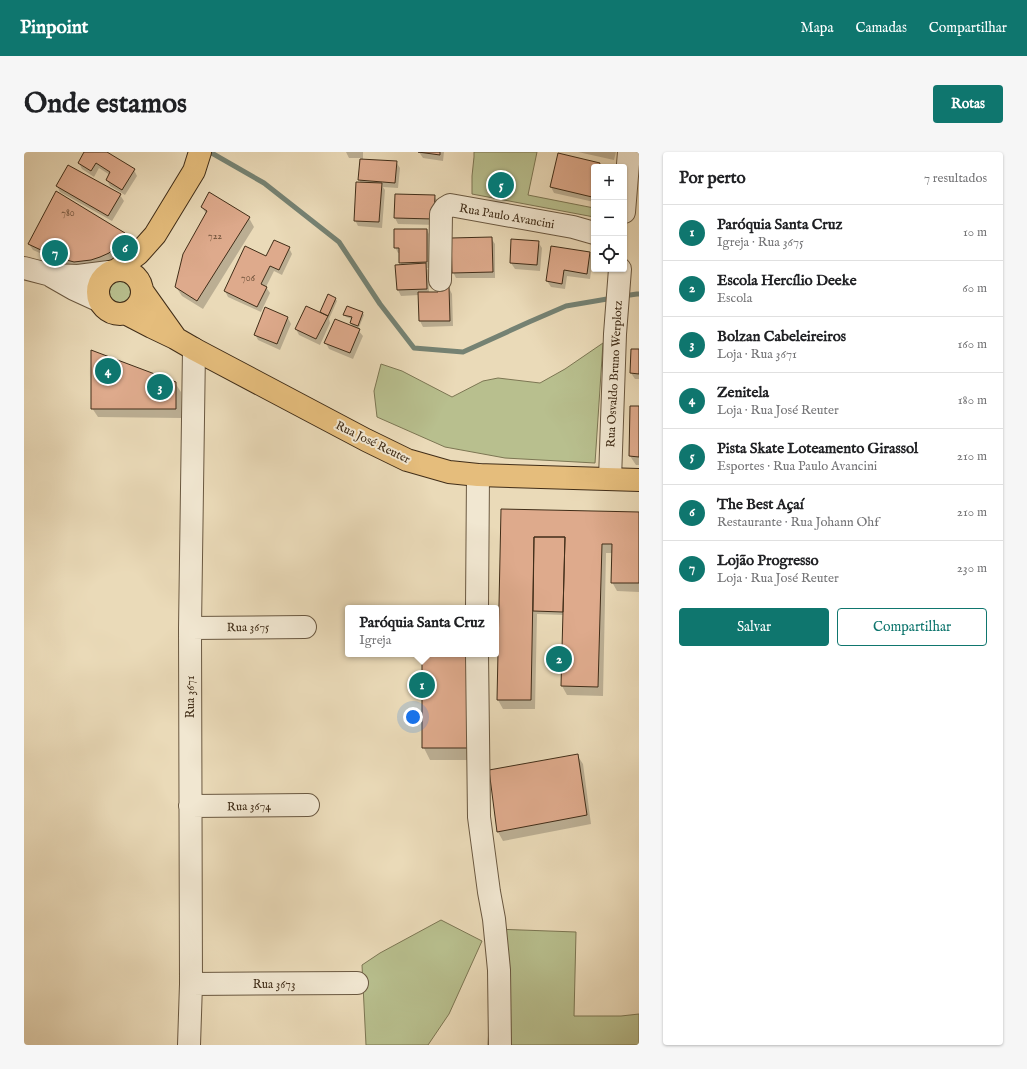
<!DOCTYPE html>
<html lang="pt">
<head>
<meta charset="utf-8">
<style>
  :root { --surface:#fff; --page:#f6f6f6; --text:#202124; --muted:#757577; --line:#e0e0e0; --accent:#0f766e }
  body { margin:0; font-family:"IM FELL English",serif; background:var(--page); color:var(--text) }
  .controls { position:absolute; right:12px; top:12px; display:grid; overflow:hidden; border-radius:4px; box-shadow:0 1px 3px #0004 }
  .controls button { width:36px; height:36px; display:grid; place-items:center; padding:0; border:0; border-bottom:1px solid var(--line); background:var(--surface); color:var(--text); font:20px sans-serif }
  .you { position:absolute; left:389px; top:565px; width:14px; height:14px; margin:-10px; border:3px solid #fff; border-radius:50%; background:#1a73e8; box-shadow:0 0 0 6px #1a73e833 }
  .badge { display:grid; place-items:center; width:26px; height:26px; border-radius:50%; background:var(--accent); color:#fff; font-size:13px; font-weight:700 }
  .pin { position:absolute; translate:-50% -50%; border:2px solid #fff; box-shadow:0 1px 4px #0006 }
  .popup { position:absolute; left:321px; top:453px; width:154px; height:52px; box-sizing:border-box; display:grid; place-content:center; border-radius:4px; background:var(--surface); filter:drop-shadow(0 1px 3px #0005); font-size:13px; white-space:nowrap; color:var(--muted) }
  .popup b { font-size:15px; color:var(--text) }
  .popup::after { content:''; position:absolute; left:50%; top:100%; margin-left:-8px; border:8px solid transparent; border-top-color:var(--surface) }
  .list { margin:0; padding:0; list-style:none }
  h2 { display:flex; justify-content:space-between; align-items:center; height:52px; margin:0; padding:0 16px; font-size:17px }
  h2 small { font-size:13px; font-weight:400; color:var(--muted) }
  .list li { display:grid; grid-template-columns:26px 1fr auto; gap:12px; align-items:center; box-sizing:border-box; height:56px; padding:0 16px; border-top:1px solid var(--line) }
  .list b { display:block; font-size:15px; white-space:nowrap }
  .list p { margin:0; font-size:13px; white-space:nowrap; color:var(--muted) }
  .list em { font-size:13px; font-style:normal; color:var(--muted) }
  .actions { display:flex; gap:8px; padding:12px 16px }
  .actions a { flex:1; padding:9px 0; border:1px solid var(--accent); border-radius:4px; text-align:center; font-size:14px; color:var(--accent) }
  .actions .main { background:var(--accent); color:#fff }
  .icon { flex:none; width:22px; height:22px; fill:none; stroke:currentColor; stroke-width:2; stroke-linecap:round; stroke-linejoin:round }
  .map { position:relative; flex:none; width:615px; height:893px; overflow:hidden; border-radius:4px }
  header { display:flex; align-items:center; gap:24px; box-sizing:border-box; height:56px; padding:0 20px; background:var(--accent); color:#fff }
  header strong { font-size:19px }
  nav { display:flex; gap:22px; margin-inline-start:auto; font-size:14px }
  .intro { display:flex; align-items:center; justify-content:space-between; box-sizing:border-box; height:96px; padding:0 24px }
  h1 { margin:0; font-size:28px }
  .button { padding:10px 18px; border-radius:4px; background:var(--accent); color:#fff; font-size:14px; font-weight:700 }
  main { display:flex; gap:24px; padding:0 24px }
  aside { flex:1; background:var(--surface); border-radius:4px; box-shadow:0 1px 3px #0004 }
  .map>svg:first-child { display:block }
</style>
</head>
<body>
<header>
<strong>Pinpoint</strong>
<nav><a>Mapa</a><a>Camadas</a><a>Compartilhar</a></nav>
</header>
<div class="intro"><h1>Onde estamos</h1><a class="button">Rotas</a></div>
<main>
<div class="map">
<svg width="615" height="893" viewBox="0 0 615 893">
  <rect width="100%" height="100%" fill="#eadab8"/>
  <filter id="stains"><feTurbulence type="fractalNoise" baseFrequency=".005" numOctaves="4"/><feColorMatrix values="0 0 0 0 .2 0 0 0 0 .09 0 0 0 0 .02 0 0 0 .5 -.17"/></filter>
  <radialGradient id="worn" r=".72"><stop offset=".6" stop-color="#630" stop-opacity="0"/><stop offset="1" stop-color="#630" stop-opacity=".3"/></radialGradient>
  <path fill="#b8bf8e" stroke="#7c7653" d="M450 0H513L504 43 570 56V65L448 42V24L450 5Z
    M82 140a13 13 0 1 1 26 0a13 13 0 1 1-26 0Z
    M579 191 571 311 481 306 421 295 353 265 350 239 357 212 378 219 428 245 459 229 474 226 516 231 541 217Z
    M417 768 458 789 425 862 404 893H342L338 813 356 801Z
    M470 777 552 780 550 864H597L615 862V893H464Z"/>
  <path fill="#0003" d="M62 0H81L110 18 113 24 101 43 86 34 83 28 86 23 75 16 70 25 58 17 55 11Z
    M322 0H339V8L372 10 376 16 374 36 359 35 361 38 358 76 334 74 331 68 337 31 335 28 337 6H325Z
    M395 0H420L419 9 399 6Z
    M554 0H592L590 8Z
    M576 12 578 15H570V50L530 41 527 35Z
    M33 34 96 43 100 49 88 69 36 40Z
    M32 41 100 82 104 88 99 96 88 107 71 114 54 115 36 110 9 98 5 92Z
    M410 44 414 50 413 73 374 72 371 66Z
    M178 55 225 66 230 75 179 157 158 144 152 135 182 62Z
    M403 78 406 84V116H403L404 118 405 141H415L425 136 428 142 429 174 399 175 396 169 395 143 377 144 374 138 373 114 378 113 376 110V101H374L371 95Z
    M467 86 471 92V126H432L429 120Z
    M488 88 514 90 518 96 516 119 491 117 487 111Z
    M265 96 268 102 258 123 250 119 242 135 246 141 237 160 204 145 201 139 243 106Z
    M565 100 569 106 566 127 543 124 541 137 527 135 523 129Z
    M305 144 311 146 313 149 305 167 306 171 296 193 275 183 272 177 297 162Z
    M338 160 340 163 334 178 339 184 329 207 305 197 302 191 329 176 327 171 328 167 322 165 320 163Z
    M264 166 267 172 256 198 234 188 231 182Z
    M608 198H615V227H611L607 221Z
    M151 231 157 240V266L74 265 68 256Z
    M607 255H615V313H612L606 304Z
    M478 358 615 361V440L593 439 588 430 589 401H582L579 544 543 543 538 534 540 463 513 462 511 557H479L474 548Z
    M400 502 454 608H406L400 596Z
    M553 603 559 612 567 672 479 689 474 680Z"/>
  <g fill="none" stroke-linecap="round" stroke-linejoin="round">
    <path stroke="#758273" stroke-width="5" d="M186 0 240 31 315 90 356 152 390 196 439 200 505 170 542 154 589 146
      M599 144 613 142H615"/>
  </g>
  <path fill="#deaa8c" stroke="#402d18" d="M60 0H83L111 17 98 38 82 28 86 20 72 11 67 19 54 11Z
    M394 0H416V3Z
    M534 1 576 11 575 15H570V37L568 45 526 35Z
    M336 7 373 9 371 31 334 28Z
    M44 13 97 42 84 64 32 34Z
    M332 30 358 31 355 70 330 69Z
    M32 39 101 81 96 90 85 101 76 105 67 108 50 110 32 105 4 92Z
    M185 40 226 65 173 149 151 135 159 102 183 59 177 55Z
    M371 42 411 43 410 67 370 66Z
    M370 77H403V110L375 111V96H370Z
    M468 85 469 120 428 121 427 86Z
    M487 87 515 89 513 113 486 111Z
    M250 88 266 95 255 118 246 114 237 132 243 135 233 155 200 139 221 94 242 104Z
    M527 94 566 100 563 122 540 118 538 132 522 129Z
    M402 111 403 137 373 138 371 113Z
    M414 135H425L426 169H395L394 140H414Z
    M304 142 312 146 304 164 296 160Z
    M282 154 304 164 292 187 271 177Z
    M323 154 339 160 334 174 326 171 328 165 319 163Z
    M241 155 264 165 253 192 230 183Z
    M311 167 336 177 326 201 300 191Z
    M607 197H615V222L606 221Z
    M67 198 152 230V257H67Z
    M606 254H615V305L605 304Z
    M477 357 615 360V431H587L588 392H578L574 535 537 534 541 385H510L507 548H473Z
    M510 385H541L539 460 509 459Z
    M398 502H448V596H398Z
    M554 602 563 663 473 680 465 618Z"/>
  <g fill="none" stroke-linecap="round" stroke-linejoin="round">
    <g stroke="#6a5840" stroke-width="24">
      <path id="minor" d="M600 60 605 0
        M0 116 27 123 54 124 85 120
        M29 125 50 137 74 148
        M416 128 417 62 421 56 426 53 549 75 570 81
        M586 327 591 182 596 117
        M453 456 454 323
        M166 476 281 475
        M453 502 455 665 465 740 470 767 475 818 476 893
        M166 654 284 653
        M167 832 333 831
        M165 893 167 832 166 476 170 197"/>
    </g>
    <g stroke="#402d18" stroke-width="24">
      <path id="major" d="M94 117 114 102 131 83 170 19 176 0
        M74 140a22 22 0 1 1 44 0a22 22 0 1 1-44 0Z
        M119 140 151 185
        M103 162 128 175 151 186 170 197 342 288 383 308 425 320 454 323 615 328"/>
    </g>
    <use href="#minor" stroke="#f1e7d1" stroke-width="22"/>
    <use href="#major" stroke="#e5bd7c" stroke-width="22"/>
  </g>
  <g text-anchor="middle" stroke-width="4" stroke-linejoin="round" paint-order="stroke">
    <g font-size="10" fill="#684c35">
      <text x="44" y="64">780</text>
      <text x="191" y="87">722</text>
      <text x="224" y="129">706</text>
    </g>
    <g font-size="12" fill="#402d18" stroke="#f1e7d1">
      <text transform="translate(483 64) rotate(10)" y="4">Rua Paulo Avancini</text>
      <text transform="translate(590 222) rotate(-87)" y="4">Rua Osvaldo Bruno Werplotz</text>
      <text transform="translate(349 290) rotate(26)" y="4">Rua José Reuter</text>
      <text transform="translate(224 475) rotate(-1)" y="4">Rua 3675</text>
      <text transform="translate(166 545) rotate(-90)" y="4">Rua 3671</text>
      <text transform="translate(225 654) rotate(-1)" y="4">Rua 3674</text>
      <text x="250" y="836">Rua 3673</text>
    </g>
  </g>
  <rect width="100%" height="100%" filter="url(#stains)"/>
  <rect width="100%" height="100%" fill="url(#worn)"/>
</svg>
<div class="controls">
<button>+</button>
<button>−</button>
<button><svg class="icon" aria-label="locate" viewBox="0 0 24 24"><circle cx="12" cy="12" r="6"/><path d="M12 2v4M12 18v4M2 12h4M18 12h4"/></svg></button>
</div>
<div class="you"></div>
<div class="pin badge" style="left:398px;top:533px">1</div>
<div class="popup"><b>Paróquia Santa Cruz</b>Igreja</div>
<div class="pin badge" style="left:535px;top:507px">2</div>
<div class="pin badge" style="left:136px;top:235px">3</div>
<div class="pin badge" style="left:84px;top:219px">4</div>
<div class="pin badge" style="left:477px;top:33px">5</div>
<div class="pin badge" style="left:101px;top:96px">6</div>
<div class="pin badge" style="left:31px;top:101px">7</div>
</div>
<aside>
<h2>Por perto<small>7 resultados</small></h2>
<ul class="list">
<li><span class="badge">1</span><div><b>Paróquia Santa Cruz</b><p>Igreja · Rua 3675</p></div><em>10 m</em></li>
<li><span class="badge">2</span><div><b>Escola Hercílio Deeke</b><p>Escola</p></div><em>60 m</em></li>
<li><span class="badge">3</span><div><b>Bolzan Cabeleireiros</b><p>Loja · Rua 3671</p></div><em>160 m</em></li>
<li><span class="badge">4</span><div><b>Zenitela</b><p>Loja · Rua José Reuter</p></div><em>180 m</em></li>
<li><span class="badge">5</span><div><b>Pista Skate Loteamento Girassol</b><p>Esportes · Rua Paulo Avancini</p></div><em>210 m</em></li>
<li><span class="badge">6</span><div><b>The Best Açaí</b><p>Restaurante · Rua Johann Ohf</p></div><em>210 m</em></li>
<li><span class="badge">7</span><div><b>Lojão Progresso</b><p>Loja · Rua José Reuter</p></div><em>230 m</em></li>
</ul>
<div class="actions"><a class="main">Salvar</a><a>Compartilhar</a></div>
</aside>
</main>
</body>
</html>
